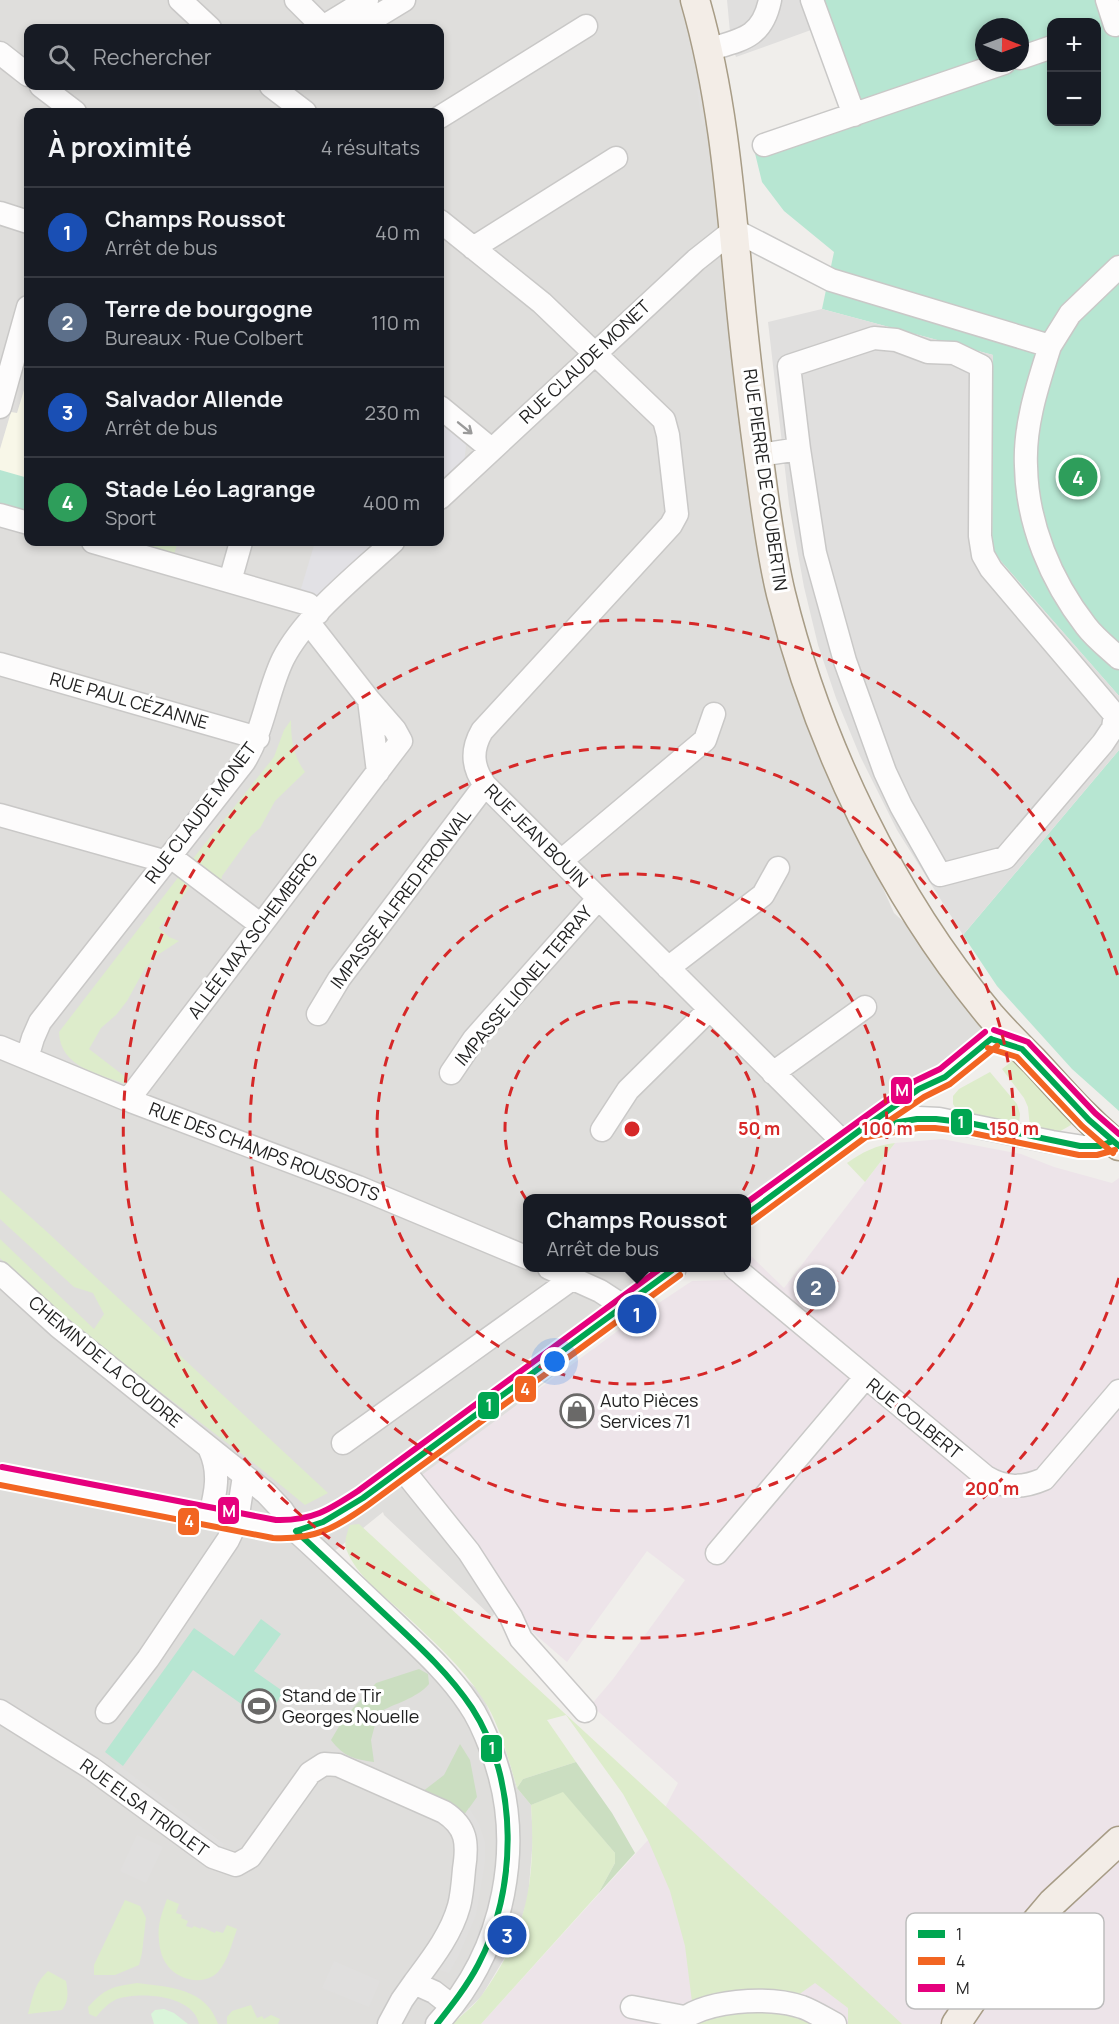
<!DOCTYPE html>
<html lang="fr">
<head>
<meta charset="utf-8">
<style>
  :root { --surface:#171b24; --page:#20242c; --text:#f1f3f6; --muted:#9ea1a6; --line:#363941; --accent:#6a6968 }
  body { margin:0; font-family:Manrope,sans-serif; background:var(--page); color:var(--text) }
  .controls { position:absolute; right:18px; top:18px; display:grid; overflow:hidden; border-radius:12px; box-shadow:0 3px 9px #0003 }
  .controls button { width:54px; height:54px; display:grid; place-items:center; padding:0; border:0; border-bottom:2px solid var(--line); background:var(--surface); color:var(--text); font:30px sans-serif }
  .compass { position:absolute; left:975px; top:18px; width:54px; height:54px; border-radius:50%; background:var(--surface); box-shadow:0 3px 9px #0003; rotate:91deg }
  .you { position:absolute; left:555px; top:1362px; width:21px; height:21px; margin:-15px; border:4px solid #fff; border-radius:50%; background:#1a73e8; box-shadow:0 0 0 9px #1a73e833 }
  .badge { display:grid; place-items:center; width:39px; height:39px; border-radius:50%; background:var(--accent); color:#fff; font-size:20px; font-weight:700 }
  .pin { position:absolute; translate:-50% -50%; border:3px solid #fff; box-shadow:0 2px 6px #0006 }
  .popup { position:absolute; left:523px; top:1194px; width:228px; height:78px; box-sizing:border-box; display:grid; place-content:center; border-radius:12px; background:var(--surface); filter:drop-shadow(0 2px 4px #0005); font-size:20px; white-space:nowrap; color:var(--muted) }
  .popup b { font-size:22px; color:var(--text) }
  .popup::after { content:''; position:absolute; left:50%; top:100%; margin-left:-12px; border:12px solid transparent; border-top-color:var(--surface) }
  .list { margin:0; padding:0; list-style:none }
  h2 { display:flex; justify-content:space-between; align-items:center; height:78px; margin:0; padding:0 24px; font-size:26px }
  h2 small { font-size:20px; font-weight:400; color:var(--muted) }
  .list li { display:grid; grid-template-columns:39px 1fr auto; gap:18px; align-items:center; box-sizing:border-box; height:90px; padding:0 24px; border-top:2px solid var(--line) }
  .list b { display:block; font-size:22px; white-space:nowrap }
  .list p { margin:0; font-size:20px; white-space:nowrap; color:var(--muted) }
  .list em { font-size:20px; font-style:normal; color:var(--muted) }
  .icon { flex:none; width:33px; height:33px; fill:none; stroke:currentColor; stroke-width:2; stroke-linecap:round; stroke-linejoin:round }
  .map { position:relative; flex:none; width:1119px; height:2024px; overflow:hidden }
  .search { position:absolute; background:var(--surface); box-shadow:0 3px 9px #0003; left:24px; top:24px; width:420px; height:66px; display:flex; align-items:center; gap:15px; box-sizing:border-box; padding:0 21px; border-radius:12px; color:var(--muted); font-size:22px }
  .panel { position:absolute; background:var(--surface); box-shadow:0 3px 9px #0003; left:24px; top:108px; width:420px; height:438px; border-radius:12px }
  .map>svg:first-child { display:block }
</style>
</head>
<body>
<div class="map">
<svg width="1119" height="2024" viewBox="0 0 1119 2024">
  <rect width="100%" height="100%" fill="#f0eeeb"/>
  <path fill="#dfdedc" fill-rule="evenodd" d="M0 0H681L687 15 720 170 767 569 857 830 894 913 1005 1014 937 1065 747 1219 746 1198H528V1268H687L409 1492 431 1512 495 1613 492 1617 384 1515 383 1512 326 1558 476 1688 485 1701 506 1751 517 1788 531 1805 533 1838 528 1898 514 1942 481 1997 452 2024H0ZM28 28H440V86H28ZM28 112H440V542H28Z"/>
  <path fill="#ede4e9" d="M942 1139 1021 1154 1054 1167 1112 1183 1119 1178V2024H481L648 1840 678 1783 591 1705 613 1679 685 1580 647 1551 567 1662 530 1630 493 1574 419 1477 627 1324 692 1281 727 1280 738 1268H746L747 1257 749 1254 784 1288 895 1143Z"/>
  <path fill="#f8f7e8" d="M28 377V512L0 504V449L11 412 17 413Z"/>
  <path fill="#ddeccb" d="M136 542H178L174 554 137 544Z
    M291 720C291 739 293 756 305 772L275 801 260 828 251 836 222 876 221 882 192 860 274 757 284 730Z
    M180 875 192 884 159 928 169 937 179 941 156 956 144 970 127 1001 116 1015 101 1028 89 1049 132 1082 128 1085C100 1074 60 1068 59 1032Z
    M1016 1058 1072 1118 1071 1125 1057 1133 1030 1128 1028 1107 1024 1098 1002 1069Z
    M990 1072 1017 1104 1020 1114 1019 1124 957 1110 953 1104V1096L959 1089Z
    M895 1143 865 1182 847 1163C863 1152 876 1145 895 1143Z
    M0 1190 46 1231 328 1493 305 1505 260 1468 65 1319 0 1258V1239L94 1329 104 1314 93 1293 74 1287 0 1219Z
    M359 1524 902 2024H848V2008L815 1983 794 1998 742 1995 692 2002 685 1946 670 1891 648 1840 623 1794 566 1715 547 1720 576 1762 523 1779 517 1788C509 1761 499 1722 483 1699 461 1665 431 1639 402 1612 382 1594 357 1576 347 1551 343 1543 347 1533 350 1525Z
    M563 1791 615 1853V1863L598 1894 481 2024H452C462 2015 474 2006 482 1995 527 1933 536 1880 531 1805Z
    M167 1899 179 1904 176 1913 182 1915 181 1918 188 1921 186 1926 192 1928 194 1926 201 1929V1927L215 1933 216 1931 223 1933 227 1925 237 1929C232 1943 228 1961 218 1972 202 1988 172 1979 163 1958 161 1953 159 1945 159 1940 157 1925 162 1913 167 1899Z
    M125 1900 140 1906 146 1918 142 1953 139 1965 115 1975H94V1965Z
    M48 1971 66 1981C68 1992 69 2001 62 2010L28 2014C33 1997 34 1984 48 1971Z
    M137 1983C169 1987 206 1988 218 2024H199C194 1995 140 1991 117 1999 108 2003 102 2010 96 2017L89 2014 88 2007C106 1988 111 1987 137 1983Z
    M251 2005 257 2018 262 2016 264 2019 271 2015 280 2019 278 2024H227V2017L232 2011Z
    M783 2009 825 2024H699L718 2012Z"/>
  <path fill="#cbdec1" d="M419 1669 428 1674 429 1684C416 1699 395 1703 378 1713L371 1740 374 1762C354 1759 344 1757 331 1740L344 1718 376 1683Z
    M460 1744 470 1760 477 1797 462 1818 422 1792 444 1775Z
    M576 1762 612 1813 635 1853 598 1894 615 1863V1853L563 1792 531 1805 517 1788 523 1779Z"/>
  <path fill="#daf5da" d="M164 2009 174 2013 188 2024H154L151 2014 155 2010Z"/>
  <path fill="#b7e6d2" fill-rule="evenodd" d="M800 0H1119V696L992 551 993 355 822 309 834 252 784 211 762 182 752 141 840 111ZM1052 22H1096V122H1052ZM984 27H1020V63H984Z
    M0 470 28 478V512L0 504Z
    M1119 750V1111L1072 1069 997 986 963 935Z
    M261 1619 281 1634 254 1671 284 1692 264 1720 193 1670 123 1766 105 1752 194 1628 234 1656Z"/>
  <path fill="#e0dfde" d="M727 0H800L811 30 736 57 731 43Z
    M703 88 708 124 702 125 697 89Z
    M822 309 993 355 992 551 1119 696V750L963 935 897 830 860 756 836 698 818 645 804 587 789 504 768 322Z
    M778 1170 783 1172 747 1200 748 1194Z
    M117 1764 224 1844 219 1852 112 1771Z
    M469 1808 479 1824 485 1842V1862L476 1915 458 1957 449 1973 436 1969 454 1935 462 1818Z
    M137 1835 163 1847 146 1883 120 1871Z
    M334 1961 380 1981 369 2007 322 1988Z"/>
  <path fill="#e2e1e5" d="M440 415 463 432 466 446 464 464 440 487Z
    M315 542H381L321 598 300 592Z"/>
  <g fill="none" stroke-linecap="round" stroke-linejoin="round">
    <g stroke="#c9c8c7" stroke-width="25">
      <path id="minor" d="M180 0 210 28
        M296 0 323 27 367 0
        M812 0 854 115
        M1107 0 1115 25
        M358 28 404 0
        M707 50C740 40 762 39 770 0
        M0 53 28 75
        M1020 58 1052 47
        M41 86 75 112
        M271 86 305 112
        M440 117 586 26
        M764 145 1004 63
        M0 213 28 222
        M440 221 542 303 664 420 668 435 677 514 671 525 482 731C471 750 472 767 485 785L843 1142
        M473 248 616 158
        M1050 346 1070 314 1119 267
        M0 407 28 307
        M440 407 491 449
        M759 455 799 449 789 366 874 338 896 340 928 352 954 353 981 366 980 536 983 555 991 569 1115 715 1113 728 1103 743 1005 858 940 875 901 806 885 772 845 661 815 553 799 449
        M440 498 696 260 734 230 831 280 1050 346C1038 384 1024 425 1026 466 1027 524 1051 581 1086 626 1095 638 1108 648 1119 658
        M0 515 28 523
        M93 542 308 604 318 613
        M230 581 241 542
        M0 664 258 738
        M369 700 378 772
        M0 815 167 862
        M171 857 261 925
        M561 861 705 740 714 714
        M668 968 763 895 778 868
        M318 1014 339 979 485 785
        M0 1047 128 1100 358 1187 528 1258
        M27 1058 33 1038 40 1022 244 762C264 730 267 692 283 659 305 616 357 575 393 542
        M451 1073 474 1039 598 899
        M773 1073 865 1007
        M128 1100 401 741 395 730 369 700 309 623
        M870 1128 918 1118 939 1119 1052 1142 1084 1147 1099 1146 1113 1141
        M602 1130 628 1090 709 1010
        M746 1215 893 1107 919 1089 945 1077 991 1039
        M549 1268 600 1291 623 1306
        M735 1268 986 1477C1006 1489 1023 1488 1044 1479L1119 1391
        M0 1273 59 1327 266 1493 282 1510 296 1531C327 1559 358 1589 389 1618 417 1645 447 1671 469 1704 479 1718 485 1733 491 1749 527 1842 505 1951 437 2024
        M343 1443 573 1278
        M210 1450C220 1472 216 1492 210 1515
        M404 1468 408 1476 469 1552 511 1617 521 1639 585 1711
        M0 1476 106 1495 275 1529C317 1532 329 1521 363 1498L675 1268
        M717 1553 865 1378
        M0 1711 91 1768 213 1857 236 1865 250 1857 310 1773 324 1764 338 1765 444 1812C467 1827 468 1843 464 1869 463 1881 462 1895 459 1906 451 1935 431 1960 414 1983L434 1992 452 2006
        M107 1712 148 1659 228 1540 237 1521 244 1476
        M632 2007 684 2017
        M389 2024 402 2000 414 1983
        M677 2024C703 1999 769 1996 802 2007 813 2011 824 2018 835 2024"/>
    </g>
    <g stroke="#a79c86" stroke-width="31">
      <path id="major" d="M695 0C722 93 730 191 739 287 745 352 753 417 762 482 767 519 772 557 781 594 818 744 891 896 990 1015 1004 1031 1019 1046 1034 1061 1061 1090 1087 1121 1119 1146
        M956 2024 981 1987 1052 1903 1119 1841"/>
    </g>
    <use href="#minor" stroke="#fdfcfc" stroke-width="22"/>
    <use href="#major" stroke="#f3ede7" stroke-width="28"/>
    <g stroke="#fff" stroke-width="10">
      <path id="bus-1" d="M991 1039 1022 1049 1089 1120 1119 1146
        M869 1124 919 1089 945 1077 991 1039
        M746 1215 863 1128 917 1119H936L969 1123 1080 1146H1100L1113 1141
        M296 1531C328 1561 360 1591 392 1621 421 1648 450 1675 472 1708 519 1780 518 1890 478 1965 467 1986 452 2005 437 2024
        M296 1531 323 1522 363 1498 675 1268"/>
    </g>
    <g stroke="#fff" stroke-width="10">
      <path id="bus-2" d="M988 1048 1017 1057 1082 1126 1113 1153
        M874 1131 924 1097 950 1084 997 1046
        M751 1222 866 1137 918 1128H935L967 1132 1079 1155H1097L1115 1150
        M0 1485 273 1538C314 1540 336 1528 368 1505L680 1275"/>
    </g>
    <g stroke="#fff" stroke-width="10">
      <path id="bus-3" d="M994 1030 1028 1042 1095 1113 1119 1134
        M746 1203 888 1100 915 1081 940 1069 985 1032
        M2 1467 276 1520C312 1521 329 1510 358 1491L661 1268"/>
    </g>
    <use href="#bus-1" stroke="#00a651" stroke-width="6"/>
    <use href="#bus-2" stroke="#f26522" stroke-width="6"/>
    <use href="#bus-3" stroke="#e5007d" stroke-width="6"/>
  </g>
  <defs><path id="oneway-shaft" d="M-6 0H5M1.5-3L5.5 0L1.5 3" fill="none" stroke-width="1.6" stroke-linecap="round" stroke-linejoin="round" transform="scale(1.5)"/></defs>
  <use stroke="#9a9a9a" href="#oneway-shaft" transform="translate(465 428) rotate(39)"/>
  <g fill="none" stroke="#d62828" stroke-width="3" stroke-dasharray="10 8">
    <circle cx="632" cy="1129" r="127"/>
    <circle cx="632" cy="1129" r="255"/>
    <circle cx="632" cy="1129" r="382"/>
    <path d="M1119 1278A509 509 0 1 1 1119 980"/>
  </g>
  <defs>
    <g id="shop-ring" transform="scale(1.725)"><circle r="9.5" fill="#fff" stroke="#6a6968" stroke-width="1.5"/><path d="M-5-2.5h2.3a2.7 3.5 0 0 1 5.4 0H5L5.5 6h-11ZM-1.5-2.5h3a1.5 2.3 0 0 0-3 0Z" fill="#6a6968"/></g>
    <g id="stadium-ring" transform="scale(1.725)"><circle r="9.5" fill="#fff" stroke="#6a6968" stroke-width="1.5"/><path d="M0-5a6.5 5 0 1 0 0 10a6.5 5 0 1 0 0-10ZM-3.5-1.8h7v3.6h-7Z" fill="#6a6968"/></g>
  </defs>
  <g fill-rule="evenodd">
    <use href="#shop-ring" x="577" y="1411"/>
    <use href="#stadium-ring" x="259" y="1706"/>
  </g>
  <g text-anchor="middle" stroke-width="6" stroke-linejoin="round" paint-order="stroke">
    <g font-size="18" fill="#222" stroke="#fff">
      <text transform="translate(585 362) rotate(-43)" y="6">RUE CLAUDE MONET</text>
      <text transform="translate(765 480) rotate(82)" y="6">RUE PIERRE DE COUBERTIN</text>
      <text transform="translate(129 701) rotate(16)" y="6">RUE PAUL CÉZANNE</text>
      <text transform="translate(201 813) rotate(-53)" y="6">RUE CLAUDE MONET</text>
      <text transform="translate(536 836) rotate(45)" y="6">RUE JEAN BOUIN</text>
      <text transform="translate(401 899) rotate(-53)" y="6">IMPASSE ALFRED FRONVAL</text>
      <text transform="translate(253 936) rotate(-53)" y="6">ALLÉE MAX SCHEMBERG</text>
      <text transform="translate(524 986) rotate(-50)" y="6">IMPASSE LIONEL TERRAY</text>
      <text transform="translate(264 1152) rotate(21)" y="6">RUE DES CHAMPS ROUSSOTS</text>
      <text transform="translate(105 1362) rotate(40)" y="6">CHEMIN DE LA COUDRE</text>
      <text transform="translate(914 1419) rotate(39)" y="6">RUE COLBERT</text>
      <text transform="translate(144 1808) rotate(36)" y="6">RUE ELSA TRIOLET</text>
    </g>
    <g font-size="18" fill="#222" stroke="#fff" text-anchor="start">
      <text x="600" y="1407">Auto Pièces<tspan x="600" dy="21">Services 71</tspan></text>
      <text x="282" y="1702">Stand de Tir<tspan x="282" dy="21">Georges Nouelle</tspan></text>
    </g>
  </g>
  <rect x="906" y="1913" width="198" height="96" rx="9" fill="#fff" stroke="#bdbdbd" stroke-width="1.5"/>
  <rect x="918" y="1930" width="27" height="8" fill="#00a651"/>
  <rect x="918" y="1957" width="27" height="8" fill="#f26522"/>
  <rect x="918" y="1984" width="27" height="8" fill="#e5007d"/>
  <g font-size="16" fill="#222">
    <text x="956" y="1940">1</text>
    <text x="956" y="1967">4</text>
    <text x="956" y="1994">M</text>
  </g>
  <circle cx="632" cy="1129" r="9" fill="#d62828" stroke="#fff" stroke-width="3"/>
  <g font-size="18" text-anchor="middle" font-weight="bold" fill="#d62828" stroke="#fff" stroke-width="6" stroke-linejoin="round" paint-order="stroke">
    <text x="759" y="1135">50 m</text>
    <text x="887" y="1135">100 m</text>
    <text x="1014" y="1135">150 m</text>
    <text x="992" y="1495">200 m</text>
  </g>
  <g stroke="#fff" stroke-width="2">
    <rect x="890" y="1076" width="23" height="29" rx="6" fill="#e5007d"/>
    <rect x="950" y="1108" width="23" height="28" rx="6" fill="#00a651"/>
    <rect x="514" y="1375" width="23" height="28" rx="6" fill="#f26522"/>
    <rect x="477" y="1391" width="23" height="29" rx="6" fill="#00a651"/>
    <rect x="217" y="1496" width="23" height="29" rx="6" fill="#e5007d"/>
    <rect x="177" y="1507" width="23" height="29" rx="6" fill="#f26522"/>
    <rect x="480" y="1734" width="23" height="29" rx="6" fill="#00a651"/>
  </g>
  <g font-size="16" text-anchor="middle" font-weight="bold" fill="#fff">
    <text x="902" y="1096">M</text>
    <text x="961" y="1128">1</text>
    <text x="525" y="1395">4</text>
    <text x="489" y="1411">1</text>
    <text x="229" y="1517">M</text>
    <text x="189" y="1527">4</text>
    <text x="492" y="1754">1</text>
  </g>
</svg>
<div class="controls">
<button>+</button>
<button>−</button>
</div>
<svg class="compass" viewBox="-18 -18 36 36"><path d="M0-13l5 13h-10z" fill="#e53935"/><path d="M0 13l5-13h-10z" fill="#9ea1a6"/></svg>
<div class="you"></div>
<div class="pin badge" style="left:637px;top:1314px;background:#1a4fb4">1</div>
<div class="popup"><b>Champs Roussot</b>Arrêt de bus</div>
<div class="pin badge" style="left:816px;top:1287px;background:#5c6f8a">2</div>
<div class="pin badge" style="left:507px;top:1935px;background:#1a4fb4">3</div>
<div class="pin badge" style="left:1078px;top:477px;background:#2e9e5b">4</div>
<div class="search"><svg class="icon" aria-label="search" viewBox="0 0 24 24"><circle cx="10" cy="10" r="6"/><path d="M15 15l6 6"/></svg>Rechercher</div>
<section class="panel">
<h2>À proximité<small>4 résultats</small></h2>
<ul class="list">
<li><span class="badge" style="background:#1a4fb4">1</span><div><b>Champs Roussot</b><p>Arrêt de bus</p></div><em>40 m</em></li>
<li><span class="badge" style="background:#5c6f8a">2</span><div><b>Terre de bourgogne</b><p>Bureaux · Rue Colbert</p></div><em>110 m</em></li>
<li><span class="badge" style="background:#1a4fb4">3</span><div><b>Salvador Allende</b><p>Arrêt de bus</p></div><em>230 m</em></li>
<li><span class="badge" style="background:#2e9e5b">4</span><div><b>Stade Léo Lagrange</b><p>Sport</p></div><em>400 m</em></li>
</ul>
</section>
</div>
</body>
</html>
